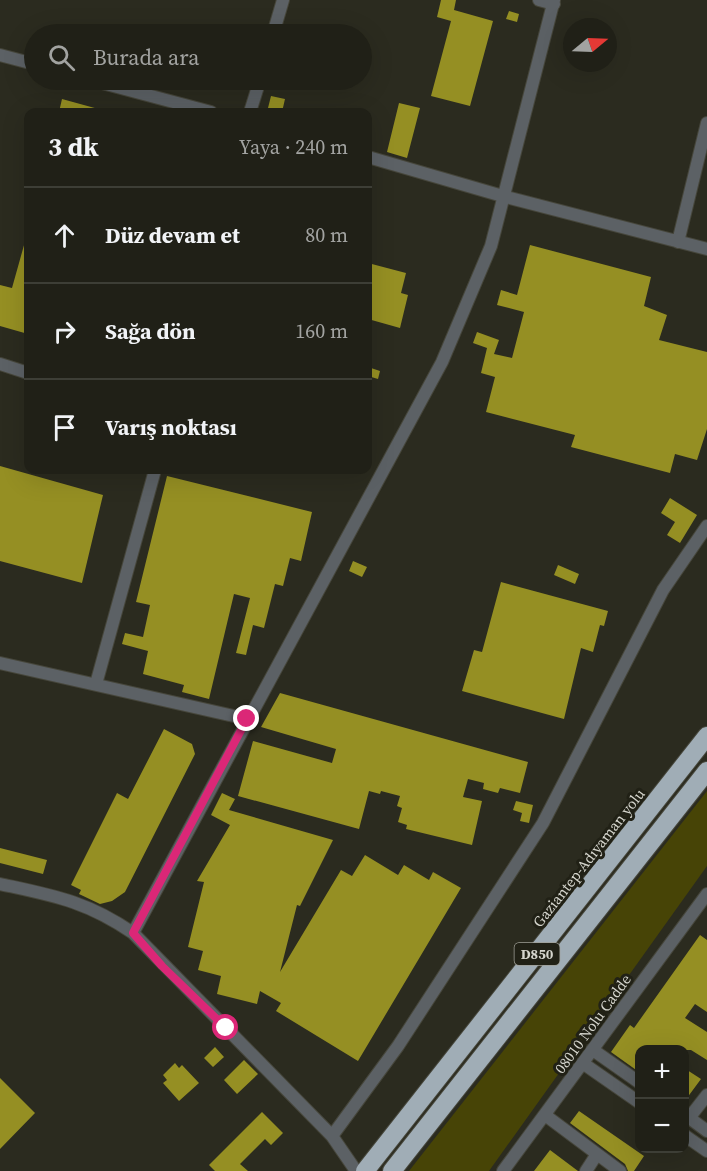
<!DOCTYPE html>
<html lang="tr">
<head>
<meta charset="utf-8">
<style>
  :root { --surface:#202017; --page:#282820; --text:#f1f3f6; --muted:#a2a3a1; --line:#3d3e36 }
  body { margin:0; font-family:"Source Serif 4",serif; background:var(--page); color:var(--text) }
  .controls { position:absolute; right:18px; bottom:18px; display:grid; overflow:hidden; border-radius:12px; box-shadow:0 6px 24px #0002 }
  .controls button { width:54px; height:54px; display:grid; place-items:center; padding:0; border:0; border-bottom:2px solid var(--line); background:var(--surface); color:var(--text); font:30px sans-serif }
  .compass { position:absolute; left:563px; top:18px; width:54px; height:54px; border-radius:50%; background:var(--surface); box-shadow:0 6px 24px #0002; rotate:71deg }
  .stop { position:absolute; width:18px; height:18px; margin:-14px; border:4px solid #db2777; border-radius:50%; background:#fff }
  .stop.end { background:#db2777; border-color:#fff; box-shadow:0 2px 6px #0008 }
  .list { margin:0; padding:0; list-style:none }
  h2 { display:flex; justify-content:space-between; align-items:center; height:78px; margin:0; padding:0 24px; font-size:26px }
  h2 small { font-size:20px; font-weight:400; color:var(--muted) }
  .list li { display:grid; grid-template-columns:39px 1fr auto; gap:18px; align-items:center; box-sizing:border-box; height:96px; padding:0 24px; border-top:2px solid var(--line) }
  .list b { display:block; font-size:22px; white-space:nowrap }
  .list em { font-size:20px; font-style:normal; color:var(--muted) }
  .icon { flex:none; width:33px; height:33px; fill:none; stroke:currentColor; stroke-width:2; stroke-linecap:round; stroke-linejoin:round }
  .map { position:relative; flex:none; width:707px; height:1171px; overflow:hidden }
  .search { position:absolute; background:var(--surface); box-shadow:0 6px 24px #0002; left:24px; top:24px; width:348px; height:66px; display:flex; align-items:center; gap:15px; box-sizing:border-box; padding:0 21px; border-radius:33px; color:var(--muted); font-size:22px }
  .panel { position:absolute; background:var(--surface); box-shadow:0 6px 24px #0002; left:24px; top:108px; width:348px; height:366px; border-radius:12px }
  .map>svg:first-child { display:block }
</style>
</head>
<body>
<div class="map">
<svg width="707" height="1171" viewBox="0 0 707 1171">
  <rect width="100%" height="100%" fill="#2b2b1f"/>
  <path fill="#474406" d="M707 791V866L489 1171H409Z"/>
  <path fill="#958f23" d="M441 0H456L454 10 493 21 470 106 431 96 451 21 437 17Z
    M509 11 519 14 517 22 506 19Z
    M271 96 285 99 282 112H267Z
    M62 99 102 110V112H59Z
    M399 103 420 108 407 158 387 152Z
    M26 238H28V334L0 326V285L12 288Z
    M530 245 651 277 644 306 667 315 659 340 707 352V429L697 460 675 454 670 473 571 447 575 435 486 412 495 377 481 373 487 348 473 343 477 332 499 340 494 354 512 358 524 312 497 305 501 290 517 295Z
    M368 263 406 273 401 293 408 295 400 328 368 319Z
    M368 367 380 371 378 379 368 376Z
    M0 466 103 495 82 583 0 561Z
    M167 476 312 512 301 561 290 558 283 586 275 584 264 628 253 625 246 655 236 653 250 598 234 594 209 699 182 692 184 685 143 674 148 651 122 644 125 633 143 637 150 605 136 602Z
    M670 498 697 515 680 543 667 535 675 522 661 513Z
    M353 561 367 567 362 577 349 571Z
    M558 565 579 574 575 584 554 575Z
    M501 582 608 611 604 626 600 625 593 652 581 648 564 719 462 691 474 650 482 652Z
    M280 693 528 762 520 793 500 788 498 793 483 789 484 783 468 779 463 797 482 801 472 845 406 829 407 825 398 822 402 808 397 806 400 796 381 791 380 794 369 791 359 829 238 796 253 741 332 763 336 749 261 727Z
    M164 729 192 744 195 754 125 892 112 901 100 904 79 894 81 890 71 885 117 793 128 799Z
    M222 793 235 799 229 810 333 840 300 906 297 905 280 972 341 870 352 876 365 855 398 875 404 865 429 880 433 872 461 888 358 1061 276 1011 281 1003 260 991 257 1004 217 994 221 976 198 970 203 951 188 947 204 882 197 881 230 825 211 815Z
    M516 801 533 805 529 823 520 821 522 813 513 810Z
    M0 848 47 860 43 874 0 863Z
    M700 935 707 940V1012L695 1004 685 1018 707 1032V1060L691 1050H639V1072L611 1052 630 1025 634 1028Z
    M215 1047 224 1057 213 1067 204 1058Z
    M244 1060 258 1074 237 1094 224 1080Z
    M175 1063 179 1068 182 1065 199 1083 179 1101 163 1083 167 1080 163 1075Z
    M684 1068 701 1079 684 1102Z
    M0 1078 35 1113 0 1149Z
    M579 1111 644 1156 634 1171H628L625 1164 570 1123Z
    M262 1112 283 1133 271 1145 265 1139 240 1164 248 1171H215L209 1165Z
    M550 1150 578 1171H534Z"/>
  <g fill="none" stroke-linecap="round" stroke-linejoin="round">
    <g stroke="#46463b" stroke-width="14">
      <path id="minor" d="M539 0 554 4
        M273 34 283 0
        M0 55 34 64
        M91 80 211 112
        M250 112 260 80
        M368 157 506 197 707 249
        M678 242 707 123
        M0 364 28 373
        M0 663 247 719
        M96 684 155 470
        M0 884C55 896 86 901 133 933L332 1136 356 1171
        M133 933 442 362 491 246 554 0
        M593 1050 640 1083
        M584 1064 640 1103
        M684 1114 707 1131
        M545 1115 620 1171
        M689 1118 707 1095
        M684 1135 707 1151
        M332 1136 398 1046 543 823 663 590 707 526
        M503 1171 707 894
        M586 1171 597 1154"/>
    </g>
    <g stroke="#46463b" stroke-width="20">
      <path id="highway" d="M365 1171 707 736
        M392 1171 707 771"/>
    </g>
    <use href="#minor" stroke="#5c6165" stroke-width="12"/>
    <use href="#highway" stroke="#a0adb6" stroke-width="18"/>
  </g>
  <g fill="none" stroke-linecap="round" stroke-linejoin="round">
    <path stroke="#db2777" stroke-width="8" d="M226 1028 162 966 133 933 247 719"/>
  </g>
  <g text-anchor="middle" stroke-width="6" stroke-linejoin="round" paint-order="stroke">
    <rect fill="#212116" stroke="#9f9f96" stroke-width="1.5" x="514.5" y="943" width="45" height="22" rx="4.5"/>
    <g font-size="14" font-weight="bold" fill="#d5d5cd">
      <text x="537" y="959">D850</text>
    </g>
    <g font-size="15" fill="#d5d5cd" stroke="#212116">
      <text transform="translate(589 858) rotate(-52)" y="5">Gaziantep-Adıyaman yolu</text>
      <text transform="translate(593 1024) rotate(-54)" y="5">08010 Nolu Cadde</text>
    </g>
  </g>
</svg>
<div class="controls">
<button>+</button>
<button>−</button>
</div>
<svg class="compass" viewBox="-18 -18 36 36"><path d="M0-13l5 13h-10z" fill="#e53935"/><path d="M0 13l5-13h-10z" fill="#a2a3a1"/></svg>
<div class="stop" style="left:226px;top:1028px"></div>
<div class="stop end" style="left:247px;top:719px"></div>
<div class="search"><svg class="icon" aria-label="search" viewBox="0 0 24 24"><circle cx="10" cy="10" r="6"/><path d="M15 15l6 6"/></svg>Burada ara</div>
<section class="panel">
<h2>3 dk<small>Yaya · 240 m</small></h2>
<ul class="list">
<li><svg class="icon" aria-label="ahead" viewBox="0 0 24 24"><path d="M12 20V5M6 11l6-6 6 6"/></svg><div><b>Düz devam et</b></div><em>80 m</em></li>
<li><svg class="icon" aria-label="right" viewBox="0 0 24 24"><path d="M7 20v-9h11M14 6l5 5-5 5"/></svg><div><b>Sağa dön</b></div><em>160 m</em></li>
<li><svg class="icon" aria-label="arrive" viewBox="0 0 24 24"><path d="M6 21V4h12l-3 4 3 4H6"/></svg><div><b>Varış noktası</b></div></li>
</ul>
</section>
</div>
</body>
</html>
